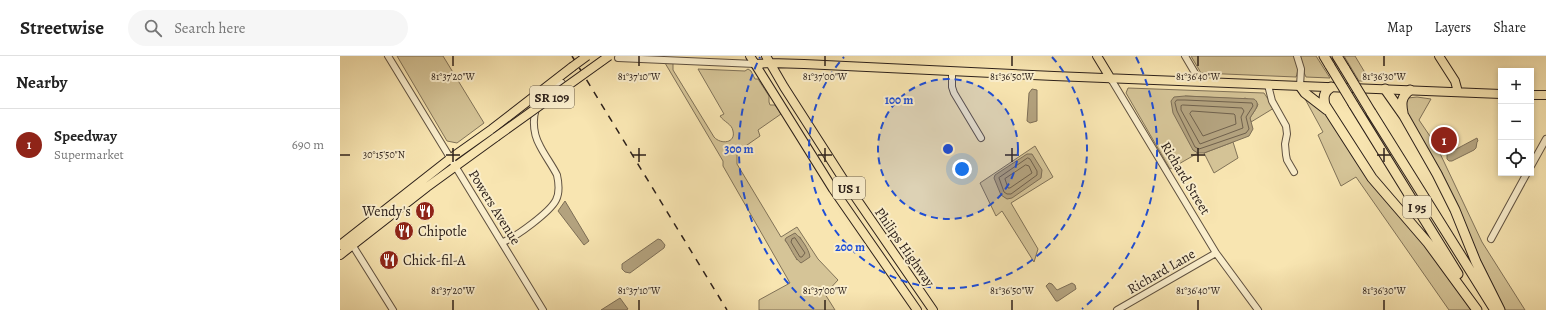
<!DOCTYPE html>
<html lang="en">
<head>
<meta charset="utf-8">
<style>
  :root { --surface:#fff; --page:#f6f6f6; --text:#222; --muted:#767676; --line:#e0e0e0; --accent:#8f2418 }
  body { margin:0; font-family:Alegreya,serif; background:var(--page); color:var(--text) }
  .controls { position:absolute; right:12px; top:12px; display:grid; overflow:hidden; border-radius:0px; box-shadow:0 2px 6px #0003 }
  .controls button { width:36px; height:36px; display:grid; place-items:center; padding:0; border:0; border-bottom:1px solid var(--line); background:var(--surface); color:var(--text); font:20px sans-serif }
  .you { position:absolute; left:622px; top:113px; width:14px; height:14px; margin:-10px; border:3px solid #fff; border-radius:50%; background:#1a73e8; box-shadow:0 0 0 6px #1a73e833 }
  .badge { display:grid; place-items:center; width:26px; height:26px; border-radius:50%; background:var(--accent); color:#fff; font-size:13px; font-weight:700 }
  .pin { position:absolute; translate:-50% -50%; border:2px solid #fff; box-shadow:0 1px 4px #0006 }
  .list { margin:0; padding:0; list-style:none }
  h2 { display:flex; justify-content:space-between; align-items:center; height:52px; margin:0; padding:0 16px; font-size:17px }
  h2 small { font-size:13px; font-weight:400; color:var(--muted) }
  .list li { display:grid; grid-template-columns:26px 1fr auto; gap:12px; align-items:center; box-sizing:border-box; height:72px; padding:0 16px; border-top:1px solid var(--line) }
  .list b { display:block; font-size:15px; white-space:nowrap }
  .list p { margin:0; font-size:13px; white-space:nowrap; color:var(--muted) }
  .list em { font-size:13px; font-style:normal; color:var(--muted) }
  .icon { flex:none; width:22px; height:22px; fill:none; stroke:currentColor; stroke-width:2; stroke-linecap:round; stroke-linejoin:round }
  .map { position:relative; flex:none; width:1206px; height:254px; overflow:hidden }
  header { display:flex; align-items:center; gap:24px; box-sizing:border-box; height:56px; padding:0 20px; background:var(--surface); border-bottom:1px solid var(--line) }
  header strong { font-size:19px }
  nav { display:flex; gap:22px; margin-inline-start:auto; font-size:14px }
  .search { width:280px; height:36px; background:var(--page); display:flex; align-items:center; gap:10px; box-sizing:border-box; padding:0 14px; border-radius:22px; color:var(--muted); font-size:15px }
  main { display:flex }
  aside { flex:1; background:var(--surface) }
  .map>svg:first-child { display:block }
</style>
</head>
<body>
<header>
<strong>Streetwise</strong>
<div class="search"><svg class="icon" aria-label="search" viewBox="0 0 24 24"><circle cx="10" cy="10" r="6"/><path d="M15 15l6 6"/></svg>Search here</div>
<nav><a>Map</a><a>Layers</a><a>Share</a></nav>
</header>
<main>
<aside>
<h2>Nearby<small></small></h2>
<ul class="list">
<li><span class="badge">1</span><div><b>Speedway</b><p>Supermarket</p></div><em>690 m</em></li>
</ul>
</aside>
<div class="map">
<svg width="1206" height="254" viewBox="0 0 1206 254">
  <rect width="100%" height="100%" fill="#f8e5b1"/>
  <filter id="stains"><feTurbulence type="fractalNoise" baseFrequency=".005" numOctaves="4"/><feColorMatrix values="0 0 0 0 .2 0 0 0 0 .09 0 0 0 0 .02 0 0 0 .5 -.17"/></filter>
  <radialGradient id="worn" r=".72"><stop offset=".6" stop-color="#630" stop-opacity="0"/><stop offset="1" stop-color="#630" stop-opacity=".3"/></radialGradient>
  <path fill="#d5c497" stroke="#807258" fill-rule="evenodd" d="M57 0H103L144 67 117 87 107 85Z
    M851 0H954C958 6 959 14 956 21L861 17Z
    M959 0H976L990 22 966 21C963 16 963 7 959 0Z
    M1004 0H1015L1030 25H1019Z
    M325 7H333V14L374 81C381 89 396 87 393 75 392 68 384 66 380 60L384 58 358 13 405 15 408 13 411 15 415 23H418L429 40V46L430 49H435L441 58 418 74 420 80 397 96V108L441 181 457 171 478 203 498 224 485 238 495 254H419V244L450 227 383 110V105ZM460 181 464 189 457 204 452 193 445 184Z
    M788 32 924 37 934 52 911 66 910 62 917 51 918 48 905 42 903 43 845 40 853 94 858 97 830 113 786 37Z
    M964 41 986 58 1118 234 1131 254H1109L1016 121 1001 130 978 79 983 76Z
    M1077 41 1091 43 1079 64 1096 89 1142 186 1185 254H1165L1154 236 1105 128 1102 117 1064 53 1068 42Z
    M893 86 898 102 874 117 864 97Z
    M695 90 713 121 671 147 698 193 694 206 662 155 656 160 640 127Z"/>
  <path fill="#b3a27e" stroke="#7d6e56" d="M692 33 697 34V65L690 67 687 65 689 37Z
    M845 40 914 43C922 48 913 56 910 62L913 73 909 80 864 97H858L853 94 833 57 831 45 834 41Z
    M1137 82 1138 85 1137 86 1136 92 1134 94 1112 105H1109L1107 103V98Z
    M687 98H692L702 114 701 122 672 142 667 143 661 139 654 122 655 119Z
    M225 145 249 185 244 189 218 155Z
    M455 177C461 182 469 193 470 201L461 207C454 202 451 192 445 184L446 182Z
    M318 183 321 184 325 189 324 192 290 217 285 216 282 213V208Z
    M709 227 712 228 717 234 732 227 735 229 736 233 718 245H716L706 230Z
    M280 242 288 253 286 254H261Z"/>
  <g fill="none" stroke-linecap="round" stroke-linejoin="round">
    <path stroke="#70614c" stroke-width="1" d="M837 44H845L912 47 913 50 906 61 909 73 906 77 859 93 855 91 837 55 835 47Z
      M843 49 902 52 904 55 901 61 903 72 860 88 841 54V50Z
      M852 55 894 58 895 59 896 68 863 80 850 58Z
      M688 102 690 103 697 115V119L671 138H667L664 136 659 122Z
      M686 109 689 110 692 117 670 132H668L665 123Z
      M455 182 465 197 462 201H460L451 186 452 183Z"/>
    <g stroke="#5f5140" stroke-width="8">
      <path id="minor" d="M48 0 203 254
        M845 0 855 17 856 26
        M957 0 961 13 960 30
        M278 2 415 8
        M612 15V31L614 37 641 82
        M771 23 876 197 918 254
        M928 29 932 45 946 70 947 78 945 88 946 99 947 104 954 116
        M1191 110 1206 83
        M1151 183 1187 117
        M163 186C176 181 210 156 216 144 220 136 219 128 217 119 212 109 205 100 200 90 192 76 191 55 202 43 208 36 215 32 222 27
        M13 190 53 254
        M777 254 876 197"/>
    </g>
    <g stroke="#2c201a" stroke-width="10">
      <path id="major" d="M410 0 493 133 577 254
        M426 0 444 31 505 126 593 254
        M757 0 771 23
        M1099 0 1115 25 1118 36
        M415 8 430 7 464 8 714 20 1161 38
        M1191 39H1206
        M0 189 111 102 152 73 232 11
        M0 199 87 131 156 81"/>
    </g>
    <g stroke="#2c201a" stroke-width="11">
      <path id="highway" d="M984 0 990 10
        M997 0 1005 13
        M960 30 965 37 987 54
        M991 31C984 36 983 41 985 49L1032 122 1088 187 1137 254
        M1045 33 1064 60 1097 118 1115 154 1136 206 1160 254
        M1013 48 1118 218
        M1031 56 1153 251
        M1063 57C1061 47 1061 41 1070 34"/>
    </g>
    <use href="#minor" stroke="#faeecc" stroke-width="6"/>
    <use href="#major" stroke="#f8e5b1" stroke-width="8"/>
    <use href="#highway" stroke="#f8e5b1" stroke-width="9"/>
    <path stroke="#2c201a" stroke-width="1.5" stroke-dasharray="7 7" stroke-linecap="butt" d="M232 0 387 254"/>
    <g stroke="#2c201a" stroke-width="10" stroke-linecap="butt">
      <path id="major-bridge" d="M232 11 247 0
        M156 81 269 0"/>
    </g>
    <g stroke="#2c201a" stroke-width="11" stroke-linecap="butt">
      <path id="highway-bridge" d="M990 10 1013 48
        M1005 13 1031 56"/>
    </g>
    <use href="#major-bridge" stroke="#f8e5b1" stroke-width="8"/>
    <use href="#highway-bridge" stroke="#f8e5b1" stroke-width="9"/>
  </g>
  <path fill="none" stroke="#2c201a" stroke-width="1.5" d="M113 0V10M299 0V10M485 0V10M672 0V10M858 0V10M1044 0V10M113 92V106M299 92V106M485 92V106M672 92V106M858 92V106M1044 92V106M0 99H10M106 99H120M292 99H306M478 99H492M665 99H679M851 99H865M1037 99H1051M113 244V254M299 244V254M485 244V254M672 244V254M858 244V254M1044 244V254"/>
  <circle cx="608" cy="93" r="70" fill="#1d4ed8" fill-opacity=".12"/>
  <g fill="none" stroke="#1d4ed8" stroke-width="2" stroke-dasharray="7 5">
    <circle cx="608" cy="93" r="70"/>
    <path d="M712 1A139 139 0 1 1 504 1"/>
    <path d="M474 253A209 209 0 0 1 420 1M796 1A209 209 0 0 1 742 253"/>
  </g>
  <defs>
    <g id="restaurant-disc" transform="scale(1)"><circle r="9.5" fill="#8f2418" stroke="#faeecc"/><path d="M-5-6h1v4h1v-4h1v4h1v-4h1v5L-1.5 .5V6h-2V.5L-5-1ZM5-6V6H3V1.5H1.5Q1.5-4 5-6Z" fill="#fff"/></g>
  </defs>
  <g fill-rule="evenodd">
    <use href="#restaurant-disc" x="85" y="155"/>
    <use href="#restaurant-disc" x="64" y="175"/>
    <use href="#restaurant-disc" x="49" y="204"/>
  </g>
  <g text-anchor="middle" stroke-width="4" stroke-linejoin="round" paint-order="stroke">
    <g fill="#faeecc" stroke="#6a5e4f" stroke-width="1">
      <rect x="190" y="30" width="44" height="22" rx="3"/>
      <rect x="493" y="121" width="32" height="22" rx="3"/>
      <rect x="1063" y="140" width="28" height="22" rx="3"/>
    </g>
    <g font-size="13" font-weight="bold" fill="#2c201a">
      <text x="212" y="46">SR 109</text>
      <text x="509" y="137">US 1</text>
      <text x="1077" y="156">I 95</text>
    </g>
    <g font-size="14" fill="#2c201a" stroke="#faeecc">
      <text transform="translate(846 122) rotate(59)" y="5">Richard Street</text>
      <text transform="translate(155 151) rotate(58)" y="5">Powers Avenue</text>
      <text transform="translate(565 191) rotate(55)" y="5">Philips Highway</text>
      <text transform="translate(821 215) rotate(-30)" y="5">Richard Lane</text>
    </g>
    <g font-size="14" fill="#2c201a" stroke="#faeecc" text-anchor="start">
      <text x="71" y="160" text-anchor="end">Wendy's</text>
      <text x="78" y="180">Chipotle</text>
      <text x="63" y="209">Chick-fil-A</text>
    </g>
  </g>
  <g font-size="10" text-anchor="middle" fill="#2c201a" stroke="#faeecc" stroke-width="4" stroke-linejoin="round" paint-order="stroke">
    <text x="113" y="24">81°37'20"W</text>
    <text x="299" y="24">81°37'10"W</text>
    <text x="485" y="24">81°37'00"W</text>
    <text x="672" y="24">81°36'50"W</text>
    <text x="858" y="24">81°36'40"W</text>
    <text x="1044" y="24">81°36'30"W</text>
    <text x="44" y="102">30°15'50"N</text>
    <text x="113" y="238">81°37'20"W</text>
    <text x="299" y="238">81°37'10"W</text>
    <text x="485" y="238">81°37'00"W</text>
    <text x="672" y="238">81°36'50"W</text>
    <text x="858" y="238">81°36'40"W</text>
    <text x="1044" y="238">81°36'30"W</text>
  </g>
  <circle cx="608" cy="93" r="6" fill="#1d4ed8" stroke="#faeecc" stroke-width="2"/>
  <g font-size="12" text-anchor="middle" font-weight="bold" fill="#1d4ed8" stroke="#faeecc" stroke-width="4" stroke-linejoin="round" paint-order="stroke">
    <text x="559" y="48">100 m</text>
    <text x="399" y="97">300 m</text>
    <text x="510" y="195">200 m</text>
  </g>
  <rect width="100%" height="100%" filter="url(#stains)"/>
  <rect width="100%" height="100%" fill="url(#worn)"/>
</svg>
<div class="controls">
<button>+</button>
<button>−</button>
<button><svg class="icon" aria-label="locate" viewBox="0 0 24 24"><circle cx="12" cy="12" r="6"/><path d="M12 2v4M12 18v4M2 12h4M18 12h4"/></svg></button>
</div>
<div class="you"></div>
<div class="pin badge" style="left:1104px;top:84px">1</div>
</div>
</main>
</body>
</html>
